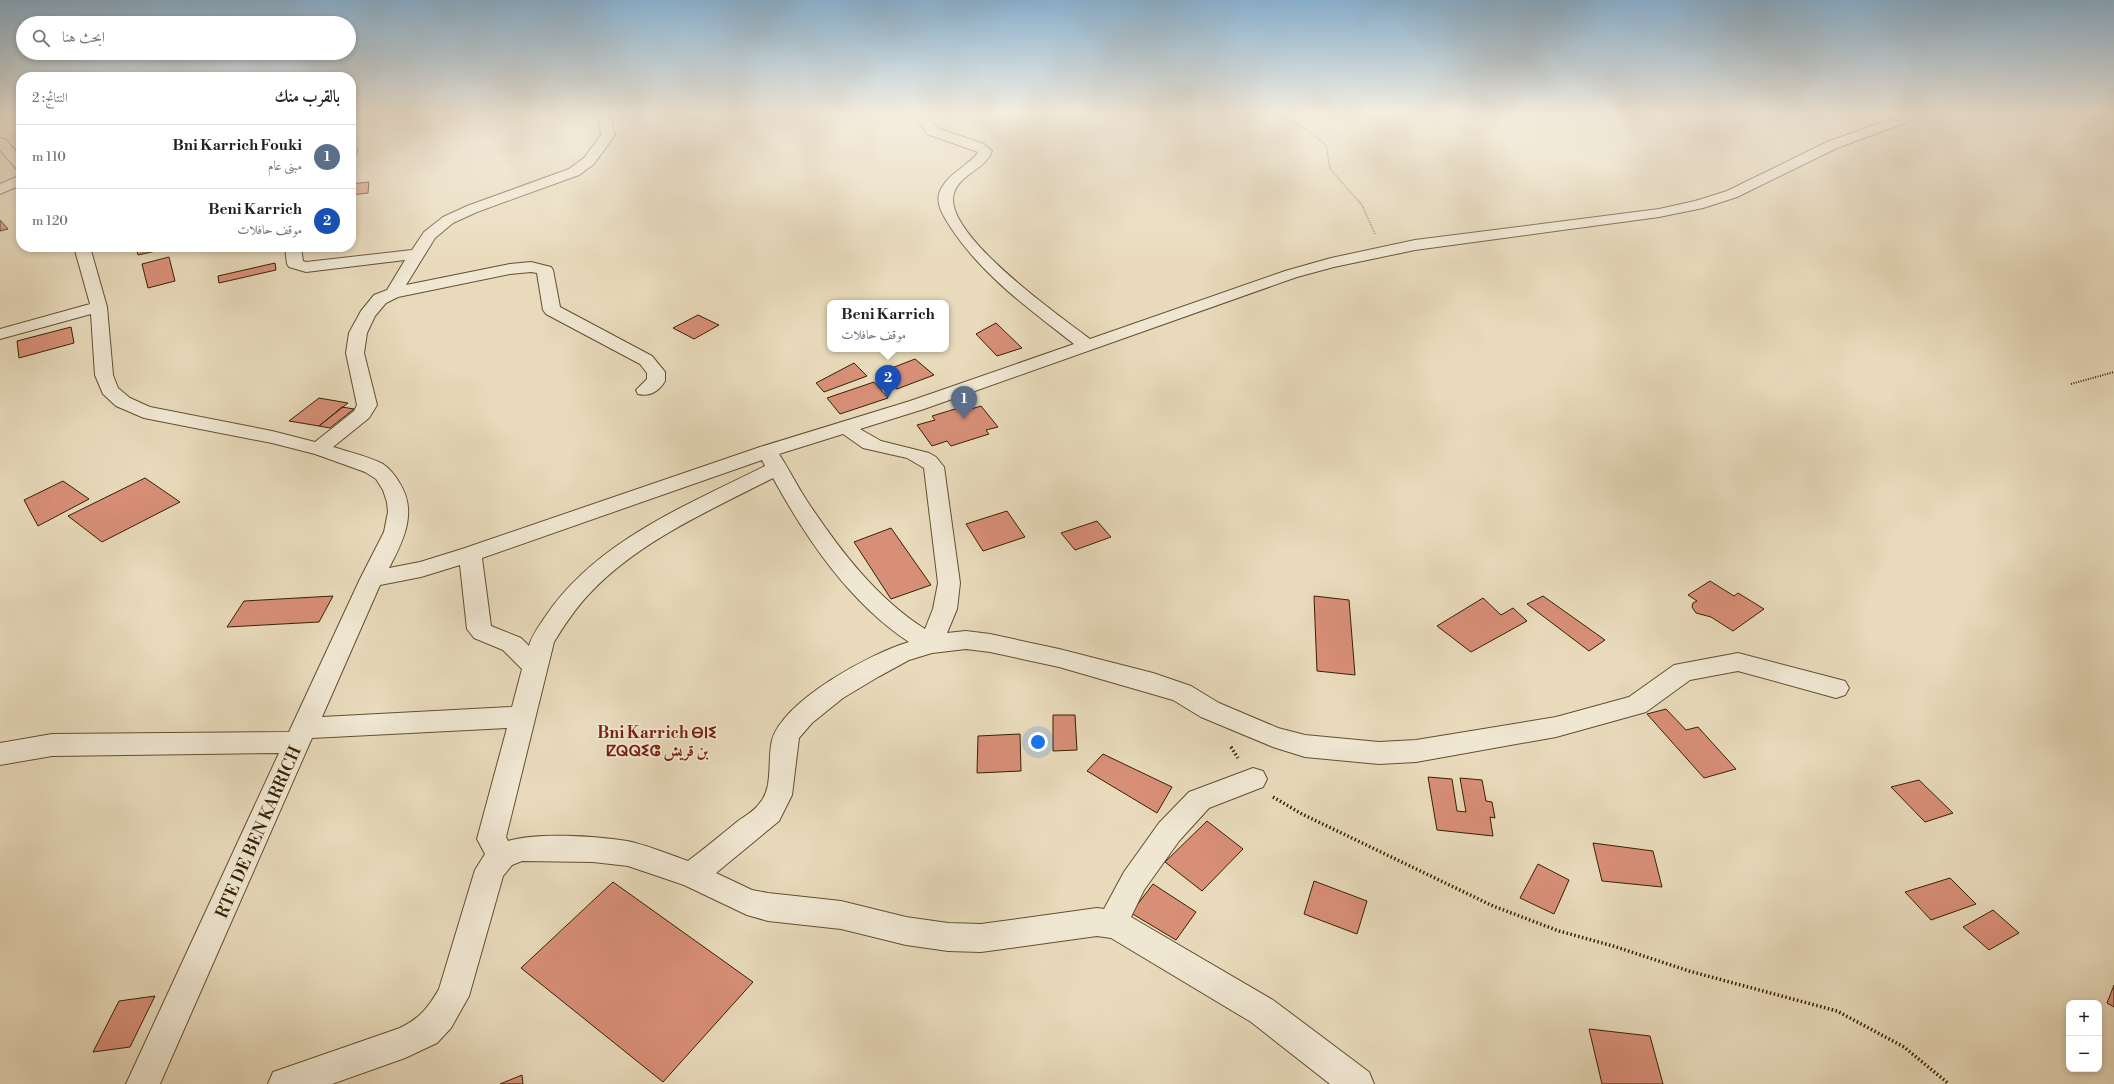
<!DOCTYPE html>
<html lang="ar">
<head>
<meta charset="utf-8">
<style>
  :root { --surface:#fff; --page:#f2f2f2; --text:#222; --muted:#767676; --line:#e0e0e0; --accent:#db2777 }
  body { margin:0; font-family:"Libre Bodoni",Amiri,"Noto Sans Tifinagh",serif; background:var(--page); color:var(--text); direction:rtl }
  .controls { position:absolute; right:12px; bottom:12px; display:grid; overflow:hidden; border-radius:8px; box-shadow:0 2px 6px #0003 }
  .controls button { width:36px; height:36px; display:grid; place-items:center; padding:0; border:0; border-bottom:1px solid var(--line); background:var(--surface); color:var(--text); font:20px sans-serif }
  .you { position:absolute; left:1038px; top:742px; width:14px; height:14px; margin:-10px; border:3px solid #fff; border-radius:50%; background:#1a73e8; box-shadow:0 0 0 6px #1a73e833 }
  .badge { display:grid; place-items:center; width:26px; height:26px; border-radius:50%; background:var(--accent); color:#fff; font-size:13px; font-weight:700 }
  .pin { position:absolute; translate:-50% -33px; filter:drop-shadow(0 1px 2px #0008) }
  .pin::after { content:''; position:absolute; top:21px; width:14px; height:12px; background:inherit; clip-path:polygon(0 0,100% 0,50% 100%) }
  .popup { position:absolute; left:827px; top:300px; width:122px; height:52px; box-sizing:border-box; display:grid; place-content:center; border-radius:8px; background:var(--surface); filter:drop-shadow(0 1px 3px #0005); font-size:13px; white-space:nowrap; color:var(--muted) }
  .popup b { font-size:15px; color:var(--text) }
  .popup::after { content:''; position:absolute; left:50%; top:100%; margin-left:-8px; border:8px solid transparent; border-top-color:var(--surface) }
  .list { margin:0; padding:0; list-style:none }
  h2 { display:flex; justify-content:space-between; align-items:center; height:52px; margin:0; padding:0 16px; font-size:17px }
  h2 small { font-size:13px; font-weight:400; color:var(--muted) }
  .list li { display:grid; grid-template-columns:26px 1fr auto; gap:12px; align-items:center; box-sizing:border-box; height:64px; padding:0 16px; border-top:1px solid var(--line) }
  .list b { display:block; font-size:15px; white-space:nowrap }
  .list p { margin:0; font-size:13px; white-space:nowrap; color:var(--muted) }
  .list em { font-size:13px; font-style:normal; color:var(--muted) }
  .icon { flex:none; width:22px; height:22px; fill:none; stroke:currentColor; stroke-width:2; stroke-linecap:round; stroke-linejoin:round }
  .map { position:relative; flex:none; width:2114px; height:1084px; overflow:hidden; direction:ltr }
  .search { position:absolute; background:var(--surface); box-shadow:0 2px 6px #0003; left:16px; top:16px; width:340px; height:44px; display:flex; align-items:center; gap:10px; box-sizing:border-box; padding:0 14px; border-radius:22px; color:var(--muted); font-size:15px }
  .panel { position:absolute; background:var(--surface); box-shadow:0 2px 6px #0003; left:16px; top:72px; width:340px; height:180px; border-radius:16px; direction:rtl }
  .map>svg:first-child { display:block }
</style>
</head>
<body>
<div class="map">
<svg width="2114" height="1084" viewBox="0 0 2114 1084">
  <rect width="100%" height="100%" fill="#e8dabb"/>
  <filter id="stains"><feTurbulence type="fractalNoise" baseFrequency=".005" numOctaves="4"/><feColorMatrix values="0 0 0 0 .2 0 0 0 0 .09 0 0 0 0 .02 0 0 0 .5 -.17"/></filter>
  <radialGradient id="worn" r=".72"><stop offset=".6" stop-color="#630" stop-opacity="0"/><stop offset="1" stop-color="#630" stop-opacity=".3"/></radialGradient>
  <path fill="#d88f78" stroke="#372100" d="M369 182 368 193 351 195V184Z
    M0 220 8 229 0 231Z
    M136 247H165V249L138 255Z
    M169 257 175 281 148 288 142 264Z
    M275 263 276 270 219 283 218 276Z
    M698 315 719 325 694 339 673 328Z
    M996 323 1022 348 997 356 976 334Z
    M71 327 74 343 19 358 17 341Z
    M915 359 934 375 897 389 879 373Z
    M854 363 867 376 824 392 816 383Z
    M874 382 888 398 840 414 827 398Z
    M319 398 348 403 319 426 289 421Z
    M965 406 968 410 981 406 998 427 986 430 989 434 951 446 947 441 932 446 917 425 935 420 932 416Z
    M342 407 354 409 330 428 319 426Z
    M145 478 180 502 102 542 68 516Z
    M63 481 89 499 38 526 24 500Z
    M1007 511 1025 537 983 551 966 524Z
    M1097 521 1111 537 1075 550 1061 533Z
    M891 528 931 585 891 599 854 542Z
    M1710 581 1734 596 1738 593 1764 609 1733 631 1711 617 1696 613 1692 607 1693 603 1697 601 1688 595Z
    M333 596 319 622 227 627 244 601Z
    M1314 596 1349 600 1355 675 1317 671Z
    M1543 596 1605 640 1589 651 1527 604Z
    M1483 598 1501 615 1513 608 1527 621 1471 652 1437 626Z
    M1666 709 1686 730 1698 727 1736 769 1704 778 1647 714Z
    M1053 715H1075L1077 750 1053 751Z
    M1020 734 1021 771 977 773 978 736Z
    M1103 754 1172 787 1157 813 1087 771Z
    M1428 777 1452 779 1457 811 1466 812 1460 778 1482 780 1486 801 1492 802 1495 818 1490 817 1493 836 1437 830Z
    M1919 780 1953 813 1925 822 1891 787Z
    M1207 821 1243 849 1202 891 1165 862Z
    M1593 843 1653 851 1662 887 1602 881Z
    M1538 864 1569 880 1554 914 1520 898Z
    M1950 878 1976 904 1931 920 1905 892Z
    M1314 881 1367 901 1357 934 1304 914Z
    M613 882 753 982 663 1082 521 968Z
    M1153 884 1196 912 1176 940 1131 913Z
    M1993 910 2019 933 1989 950 1963 927Z
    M2114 985V1007L2107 1003Z
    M155 996 130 1047 93 1052 119 1001Z
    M1589 1029 1650 1036 1663 1084H1602Z
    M522 1075 523 1084H500Z"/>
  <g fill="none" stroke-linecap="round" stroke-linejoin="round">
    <g stroke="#634f2f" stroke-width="2">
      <path id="minor" d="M593 113H606L611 120 615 135 594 164 579 175 477 212 453 223 435 238 406 285 510 264 531 262 551 267 553 270 560 307 652 356 665 372V381C659 391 650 397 638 394L636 390 647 379V373L640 364 546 314 543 310 537 273 531 272 510 274 398 297 386 303 375 316 367 333 364 353 377 405 369 418 333 447C349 452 368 456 383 464 390 469 395 475 399 482 418 511 404 540 389 568L420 562 462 549 760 447 910 401 1074 344C1029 309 983 276 951 228 945 218 936 206 939 194 945 174 973 163 978 152L927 134 915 113H927L937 128 984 144 992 151C986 169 960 174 954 193 941 233 1061 317 1090 339L1285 271 1331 258 1415 240 1659 209 1695 201 1727 191 1827 142 1908 113H1925L1924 116 1837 148 1737 197 1703 208 1659 217 1415 250 1334 267 1297 277 924 409 860 429 881 441 929 453 936 457 944 467 960 583 957 609 947 633 966 631 990 634 1059 649 1153 673 1191 686 1219 703 1278 728 1305 735 1379 742 1416 740 1556 717 1629 697 1674 665 1738 653 1845 681 1849 688 1845 695 1836 698 1738 671 1690 680 1646 712 1556 737 1416 762 1379 764 1305 757 1273 747 1201 717 1173 700 1059 667 990 652 966 649 932 653 909 660 878 677 843 698 812 723 799 738 792 795 779 821 716 873 752 890 768 893 841 901 906 917 948 923 981 924 1097 908 1104 909 1124 872 1159 823 1189 792 1253 768 1263 771 1267 779 1263 787 1209 808 1179 841 1144 890 1131 917 1273 1000 1369 1072 1374 1084H1330L1251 1022 1111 938 1097 936 981 952 948 951 906 945 841 929 768 921 747 915 684 885 628 866 593 862 522 861 512 865 503 876 469 996 451 1028 437 1043 405 1058 332 1084H268L273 1072 400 1028C420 1018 428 1008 439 989L475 870 485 854 477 839 507 728 312 738 160 1084H126L279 753 52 756 0 765V743L52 734 289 732 360 579 384 532 388 512 387 502 383 490 376 479 365 472 315 454 272 443 144 418 116 406 103 394 95 375 91 314 0 339V329L90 304 74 247H90L107 307 113 375 118 388 130 398 150 407 272 431 315 442 354 411 357 405 346 353 349 333 361 311 374 295 387 290 405 260 306 272 289 267 287 264 285 247H301L303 261 306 262 412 250 424 232 443 217 467 206 569 169 584 158 601 135 599 121ZM843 434 863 448 907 458 924 468 938 583 933 609 925 629C876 598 839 549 807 501 797 486 789 469 779 454ZM762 460 765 466C687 505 596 541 545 617 539 626 532 635 529 646L521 638 491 626 482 558ZM773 478C807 540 850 603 909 642 871 653 784 700 772 740 767 760 774 788 759 804 754 811 745 816 738 821 721 835 705 848 688 861 668 854 647 845 627 841 597 836 536 832 508 841L506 837 554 642C565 624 577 606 592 591 641 540 711 510 773 478ZM460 565 467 629 474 638 503 650 522 669 512 707 322 717 380 585 421 577Z
        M0 138 5 139 21 157V169L16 168 0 150Z
        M351 145 358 149 356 154 351 155Z
        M21 175V185L0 194V184Z"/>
    </g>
    <path stroke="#372100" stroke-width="1.5" stroke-dasharray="0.5 1.5" stroke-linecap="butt" d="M1277 113 1310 132 1326 145 1330 169 1362 205 1375 234"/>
    <path stroke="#372100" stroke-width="2" stroke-dasharray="1 1.5" stroke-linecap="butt" d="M2071 384 2114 372"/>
    <path stroke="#372100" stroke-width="2.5" stroke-dasharray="1 2" stroke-linecap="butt" d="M1231 747 1232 748"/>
    <path stroke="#372100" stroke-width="3.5" stroke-dasharray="1.5 2.5" stroke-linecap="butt" d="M1231 747 1238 758
      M1273 797 1302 814 1493 906 1559 931 1613 946 1689 971 1837 1011 1904 1047 1949 1084"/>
    <use href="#minor" fill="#f0e7d3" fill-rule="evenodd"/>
  </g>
  <linearGradient id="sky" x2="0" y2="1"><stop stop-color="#8ab5d6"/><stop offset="0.43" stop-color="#f5eee0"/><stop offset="1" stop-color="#f5eee0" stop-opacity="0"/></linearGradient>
  <rect width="2114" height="264" fill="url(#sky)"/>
  <g text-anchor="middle" stroke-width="3.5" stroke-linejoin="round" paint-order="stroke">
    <g font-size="16" font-weight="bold" fill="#7a1f14" stroke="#f0e7d3">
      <text x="657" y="738">Bni Karrich ⴱⵏⵉ<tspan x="657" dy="18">ⵇⵕⵕⵉⵛ بن قريش</tspan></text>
    </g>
    <g font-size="17" fill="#372100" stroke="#f0e7d3">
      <text transform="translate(258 832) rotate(-66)" y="6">RTE DE BEN KARRICH</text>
    </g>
  </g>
  <rect width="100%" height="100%" filter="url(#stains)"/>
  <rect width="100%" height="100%" fill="url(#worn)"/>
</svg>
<div class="controls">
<button>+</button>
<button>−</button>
</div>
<div class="you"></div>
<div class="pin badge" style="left:964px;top:419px;background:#5c6f8a">1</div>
<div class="pin badge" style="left:888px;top:398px;background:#1a4fb4">2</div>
<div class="popup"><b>Beni Karrich</b>موقف حافلات</div>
<div class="search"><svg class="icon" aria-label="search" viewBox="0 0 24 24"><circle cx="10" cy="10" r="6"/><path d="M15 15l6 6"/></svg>ابحث هنا</div>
<section class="panel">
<h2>بالقرب منك<small>النتائج: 2</small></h2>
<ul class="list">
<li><span class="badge" style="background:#5c6f8a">1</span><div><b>Bni Karrich Fouki</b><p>مبنى عام</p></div><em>110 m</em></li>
<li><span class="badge" style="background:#1a4fb4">2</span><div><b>Beni Karrich</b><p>موقف حافلات</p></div><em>120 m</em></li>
</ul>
</section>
</div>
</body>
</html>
